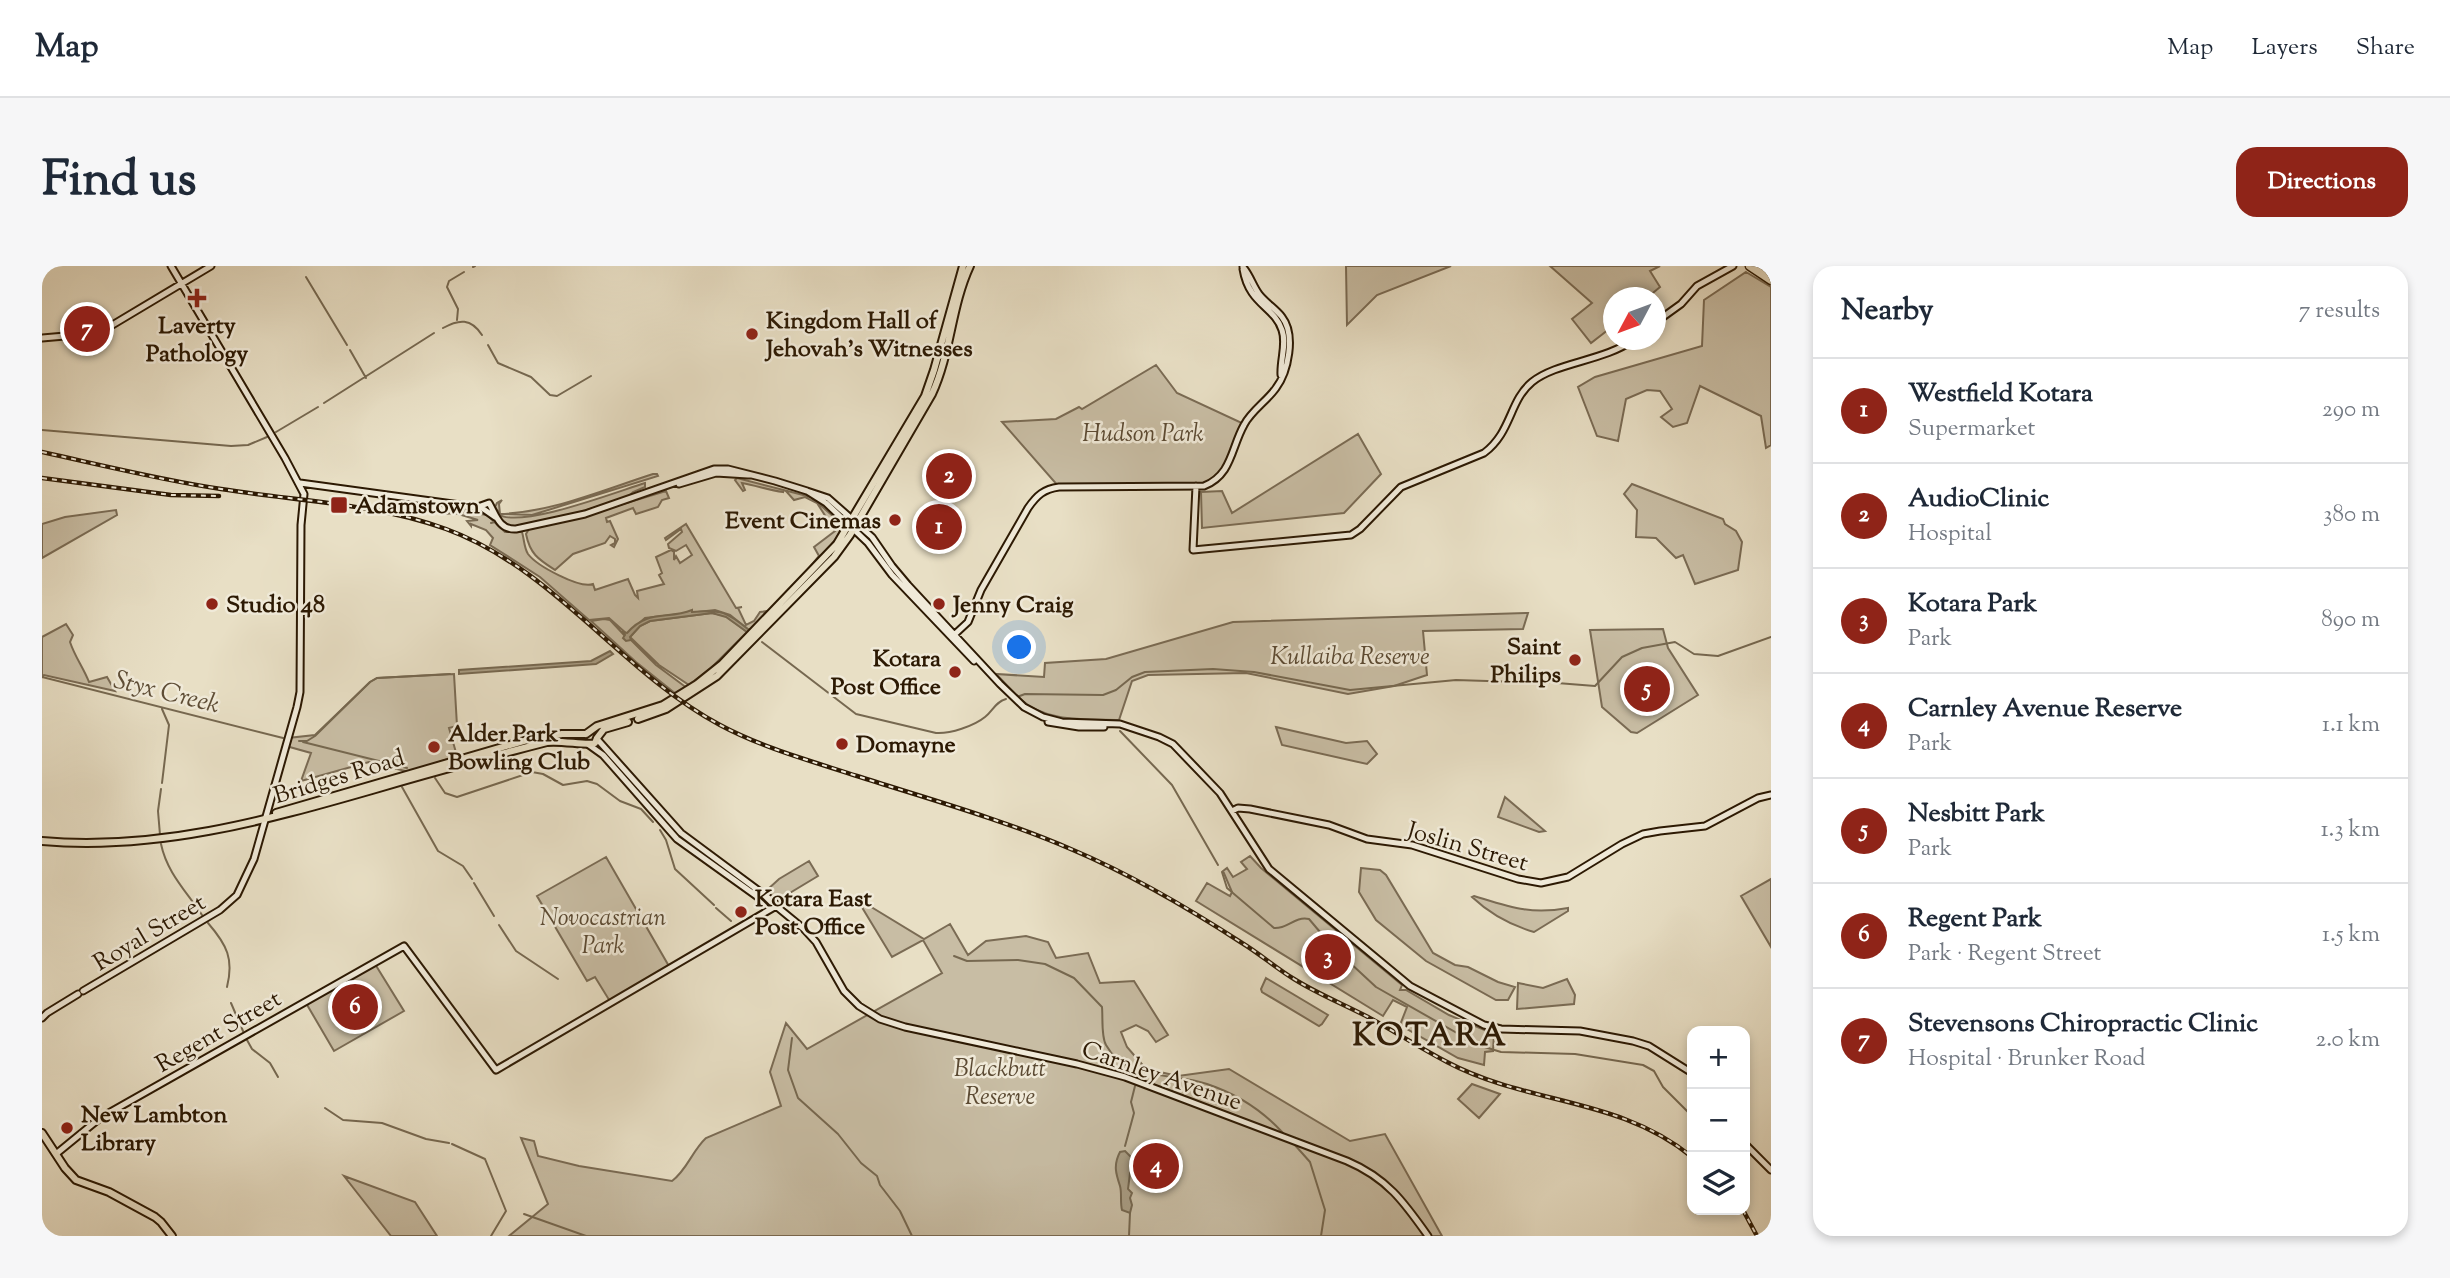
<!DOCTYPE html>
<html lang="en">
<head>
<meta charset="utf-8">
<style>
  :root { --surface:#fff; --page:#f6f6f7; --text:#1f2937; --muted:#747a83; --line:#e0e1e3; --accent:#8f2418 }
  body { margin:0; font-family:"Sorts Mill Goudy",serif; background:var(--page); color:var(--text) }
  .controls { position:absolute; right:21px; bottom:21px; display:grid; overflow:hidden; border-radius:14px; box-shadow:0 4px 10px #0003 }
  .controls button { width:63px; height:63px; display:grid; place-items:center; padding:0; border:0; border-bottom:2px solid var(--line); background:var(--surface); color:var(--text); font:35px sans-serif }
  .compass { position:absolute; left:1561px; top:21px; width:63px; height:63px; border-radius:50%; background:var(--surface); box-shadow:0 4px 10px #0003; rotate:229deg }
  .you { position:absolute; left:978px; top:382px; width:24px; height:24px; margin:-18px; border:5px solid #fff; border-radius:50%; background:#1a73e8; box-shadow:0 0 0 10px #1a73e833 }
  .badge { display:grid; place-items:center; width:46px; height:46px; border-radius:50%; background:var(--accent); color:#fff; font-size:23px; font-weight:700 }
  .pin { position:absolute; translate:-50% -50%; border:4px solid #fff; box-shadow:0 2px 7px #0006 }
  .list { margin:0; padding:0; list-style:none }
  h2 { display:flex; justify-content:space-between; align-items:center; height:91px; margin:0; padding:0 28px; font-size:30px }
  h2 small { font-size:23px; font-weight:400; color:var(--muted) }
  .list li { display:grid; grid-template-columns:46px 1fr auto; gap:21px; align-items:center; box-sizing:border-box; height:105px; padding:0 28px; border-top:2px solid var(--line) }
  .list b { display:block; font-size:26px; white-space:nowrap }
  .list p { margin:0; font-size:23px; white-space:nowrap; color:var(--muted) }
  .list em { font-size:23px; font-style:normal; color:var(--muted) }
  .icon { flex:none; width:38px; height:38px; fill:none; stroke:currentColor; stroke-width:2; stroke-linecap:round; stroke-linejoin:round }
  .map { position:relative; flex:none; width:1729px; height:970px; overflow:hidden; border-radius:21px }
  header { display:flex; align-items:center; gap:42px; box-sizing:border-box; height:98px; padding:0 35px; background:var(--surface); border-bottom:2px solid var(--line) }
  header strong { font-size:33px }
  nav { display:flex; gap:38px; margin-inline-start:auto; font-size:24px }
  .intro { display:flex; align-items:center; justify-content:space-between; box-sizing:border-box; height:168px; padding:0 42px }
  h1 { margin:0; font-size:49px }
  .button { padding:18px 32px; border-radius:21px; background:var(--accent); color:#fff; font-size:24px; font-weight:700 }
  main { display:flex; gap:42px; padding:0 42px }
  aside { flex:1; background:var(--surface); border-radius:21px; box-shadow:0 4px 10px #0003 }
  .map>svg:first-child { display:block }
</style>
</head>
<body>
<header>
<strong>Map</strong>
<nav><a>Map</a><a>Layers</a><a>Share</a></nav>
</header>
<div class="intro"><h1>Find us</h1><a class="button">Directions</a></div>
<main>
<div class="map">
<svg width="1729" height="970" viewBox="0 0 1729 970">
  <rect width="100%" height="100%" fill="#e8dfc5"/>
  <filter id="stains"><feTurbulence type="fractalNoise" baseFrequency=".00286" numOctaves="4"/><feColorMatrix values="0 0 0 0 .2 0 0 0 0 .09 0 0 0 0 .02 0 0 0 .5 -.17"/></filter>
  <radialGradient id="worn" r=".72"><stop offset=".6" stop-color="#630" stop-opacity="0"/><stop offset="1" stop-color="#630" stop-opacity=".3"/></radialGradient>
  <path fill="#c8bda4" stroke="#7a6b54" stroke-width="2" d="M1304 0H1409L1335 29 1305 59Z
    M1508 0H1618L1608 5 1618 21 1606 31 1572 32 1571 60 1549 77 1530 53 1550 37Z
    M1704 6 1729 21V179L1724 182 1719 150 1658 120 1645 157 1631 161 1619 151 1630 143 1618 125 1605 124 1584 133 1576 175 1555 170 1536 121 1553 111 1660 80 1662 34Z
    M1114 99 1135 127 1202 158 1180 210 1162 220 1017 221 960 156 1014 153 1037 141 1040 143Z
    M1316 168 1339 208 1302 247 1160 262 1159 226 1180 225 1190 247Z
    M611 208H615L616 210 490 249 458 248 453 241 455 237 460 234 457 238 458 248C511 246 561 224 611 208Z
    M695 212 769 231 800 258C797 275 780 289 768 301L777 290 772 281 793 265 775 237 763 231 752 234 744 225 741 224V226C726 224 716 220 700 217L703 224 701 225 693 214Z
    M603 217V221L591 226 587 230C567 237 483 266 466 260 461 258 459 253 455 248 478 263 571 227 603 217Z
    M1590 218 1681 253 1683 258 1694 265 1700 276 1696 304 1653 318 1641 289 1634 292 1614 272 1594 271 1595 244 1582 228Z
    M624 225 627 232 620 234 616 241 594 248 591 242 564 252 565 256 568 255 576 273 572 281 569 279 573 277V273L568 270 563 277 531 288 513 304C496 293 488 288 484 268L487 263 548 248Z
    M405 243 445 249 463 266H480C482 272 482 282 486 288 495 300 538 323 551 318L553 324 586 313 593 329 596 332 595 325 622 318 617 309 620 307 614 291 629 284 632 286V294L634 290 638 297 650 289 644 279 634 285 627 282 626 278 640 266 639 263 624 274 623 272 644 258 694 342 700 341 696 342 704 359 712 355 718 346 725 345 707 364 688 349 673 344 603 352 585 368 567 352 547 354 498 311 448 279 451 272 444 264 429 258V260L425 255 436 254 413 247 402 248Z
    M74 244 75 249 0 292V258L23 251Z
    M670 347 684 350 705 366 669 402 647 419 617 399 588 371 598 360 608 355Z
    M1486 347 1481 363 1381 365 1385 409 1352 420 1306 428 1204 407 1106 409 1090 415 1077 454C1043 453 1004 457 977 432 969 424 962 416 954 408L1002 411 1003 397 1064 393 1191 356Z
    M562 353 568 354 583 370 582 372 584 374H589L614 399 645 422 634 428 594 396 549 355Z
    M24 358 31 369 28 376C33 391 41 401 47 416L65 411 73 425 2 409 0 411V371Z
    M1621 363 1626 382 1656 429 1595 467 1589 466 1560 441 1548 364Z
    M412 408 415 460 407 462 415 490 367 506 327 496 259 515 269 487 244 480 246 472 273 469 328 416 335 412Z
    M1234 461 1304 477 1325 475 1335 488 1325 498 1240 479Z
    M1463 531 1503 565 1497 566 1456 551Z
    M1208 590 1219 602 1360 719 1358 724H1364L1407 749 1452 768 1451 785 1443 786 1442 799 1416 792 1358 759 1365 741 1351 734 1341 750 1154 635 1165 617 1188 630 1190 626 1181 605 1185 602 1191 611 1205 603 1199 596Z
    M564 591 628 702 569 737 553 711 545 715 495 630Z
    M767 595 776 610 736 634 724 625 737 613Z
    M1319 602 1338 604 1344 609 1391 687 1413 699 1426 701 1456 716 1473 721 1466 734H1454L1384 695 1334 654 1317 626Z
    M1729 613V681L1699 630Z
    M1432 630C1468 641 1488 649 1526 642V645L1492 666C1468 659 1448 648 1430 631Z
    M821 636 882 673 908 658 926 689 944 675 984 670 1006 676 1014 692 1046 687 1058 717 1092 715 1126 769 1114 776 1106 765 1094 759 1079 766 1085 781 1104 803 1136 810 1187 803 1308 875 1343 868 1400 970H467L506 938 479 872 492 875 496 890 537 900 630 915C645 904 650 885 664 872L739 840 728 806 744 757 765 783 900 707 881 674 850 691 818 638Z
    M333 698 362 745 292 785 264 737Z
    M1224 712 1286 749 1280 758 1277 760 1220 726 1219 723Z
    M1525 713 1533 729 1532 738 1475 743 1476 717 1501 722Z
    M1430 818 1458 828 1437 852 1416 833Z
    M302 910 373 936 395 970H349Z"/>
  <path fill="#a89c83" stroke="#766850" stroke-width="2" d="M650 344V346C679 343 685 346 707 364L705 366 684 351 670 347 608 355 598 360 588 371 589 374 584 375 581 372 583 369 580 366 585 367C606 343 625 354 650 344Z
    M568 385 571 388 554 398 417 408V404L549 395Z
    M1083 885 1090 892 1086 923 1090 927 1088 932 1090 939 1088 947 1080 944C1078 936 1080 927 1078 920 1074 908 1071 899 1078 886Z"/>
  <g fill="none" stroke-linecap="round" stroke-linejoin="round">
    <path stroke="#766850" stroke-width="2" d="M431 1 433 0
      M264 11 305 79
      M415 54 416 43 405 21 407 15 422 6
      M401 62C417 53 429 52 440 69
      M446 79 456 97 489 111 508 129 515 130 549 110
      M308 84 324 112
      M282 137 392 67
      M0 164 189 180 206 179 225 171
      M234 166 276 141
      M449 257 453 256
      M720 376 814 448 894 467C908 468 932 460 943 451 951 445 953 436 964 433
      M0 411 241 472
      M1515 417 1553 420 1580 391 1600 382 1633 376 1652 388 1676 390 1729 371
      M975 431 983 428 1061 429 1074 424 1090 411 1103 406 1171 403 1212 406 1308 424 1414 414 1507 417
      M1078 465 1130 519 1176 599
      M257 475H265L273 470 328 416 335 412 408 408
      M261 476 365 502
      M393 512 403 527 415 531 490 506 501 508 521 519 545 515 555 518 578 535 599 543 611 556
      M120 517 127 459 120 443
      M360 521 396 585 421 600 430 613
      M618 564 624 574 633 603 672 639
      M118 569 116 545 119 523
      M119 578C125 607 145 626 160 649
      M1180 606 1185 622 1232 662C1246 663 1252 650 1267 653L1289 679
      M432 617 452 650
      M674 642 689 655
      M166 657C185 679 192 693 185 721
      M457 659 474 685 516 713
      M1293 683 1334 721 1436 779 1459 786 1533 788 1601 799 1612 805 1621 821 1650 850
      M912 690 925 695 976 694 1003 698 1032 712 1060 741C1061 752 1059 770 1064 779 1084 816 1131 806 1165 818 1195 828 1220 844 1241 867
      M189 737 201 765
      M750 772 746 804 756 832 796 868 819 897 835 910 838 919 858 945 870 970
      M205 774 210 783 228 797 236 811
      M283 842 301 854 340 857 384 873 407 877
      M410 878 443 893 464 945 449 970
      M1252 878 1268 896 1283 944 1279 970
      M1083 880 1092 847 1089 836 1093 820
      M482 948 544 970
      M1087 970 1088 947"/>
    <g stroke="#2c1903" stroke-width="9">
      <path id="secondary" d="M1201 3C1207 39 1232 40 1240 64 1245 78 1238 94 1239 109
        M1614 56 1639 38 1655 20 1691 0
        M0 72 57 67 169 0
        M258 217 440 242 453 251
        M637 218 674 207 706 209
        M1154 220 1151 284 1309 269 1318 263 1359 221 1442 187C1470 166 1467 135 1490 116 1515 96 1562 95 1591 74
        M765 225 786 232 830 271 850 300 866 319 958 418 982 441 1001 451 1020 456 1078 458 1117 471 1131 478 1178 527 1227 603 1368 720 1442 759 1459 763 1538 765 1591 775 1607 780 1650 807
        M433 242 447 237C454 249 457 264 474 263L543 248 672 203H686L733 215 765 225 784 237 826 277 850 309 932 395
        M912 369 926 356 939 324 986 242C995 229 1002 223 1017 221L1162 220C1190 209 1189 182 1202 159 1209 145 1225 135 1234 122 1246 106 1254 69 1240 51 1234 43 1224 37 1217 28 1211 20 1208 9 1201 1
        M1006 456 1037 461H1062
        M555 473 639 567 732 636 734 640
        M547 479 561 489 635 573 727 639 734 640 762 663 774 676 802 725 817 740 838 753 863 761 1035 798 1083 811 1305 895C1345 912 1362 936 1386 970
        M1190 545 1196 542 1208 543 1287 559 1325 573 1370 579 1476 613 1499 617 1526 611 1580 578 1601 568 1618 565 1663 560 1716 532 1729 529
        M41 725 178 644 195 629 212 593 255 441 258 426 259 259 262 228 243 192 129 0
        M0 752 5 747 36 728
        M1703 878 1729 904
        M14 888 58 852 362 680 454 804 734 640"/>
    </g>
    <g stroke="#2c1903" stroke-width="10">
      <path id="primary" d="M596 453 624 443 675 410 792 291 808 269 890 128C909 87 909 41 928 0
        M544 468 555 460 621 439 655 418 680 398 795 278 883 130 892 104 921 0
        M555 472 562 463 586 456
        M234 547 485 474 520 468H544
        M0 575C114 585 222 555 330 524 388 507 447 491 505 476 519 474 546 480 553 477L555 472
        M0 867 23 902 34 914 67 926 113 951 119 956 130 970"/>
    </g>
    <g stroke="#2c1903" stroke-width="11">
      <path id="highway" d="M1708 0 1729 14
        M1718 0 1729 7"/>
    </g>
    <use href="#secondary" stroke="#f0ead9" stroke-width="5"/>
    <use href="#primary" stroke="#e8dfc5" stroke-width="6"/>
    <use href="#highway" stroke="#e8dfc5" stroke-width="8"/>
    <g stroke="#2c1903" stroke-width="4.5">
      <path id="rail" d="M0 186C59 199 119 214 179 223 254 235 333 237 404 263 513 303 578 405 678 459 721 482 769 495 815 510 887 533 962 554 1031 584 1090 609 1146 642 1200 677 1218 688 1234 702 1252 713 1276 728 1301 738 1326 751 1352 765 1378 782 1405 796 1486 839 1577 831 1650 891
        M0 212 129 229 177 230
        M1701 944 1715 970"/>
    </g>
    <use href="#rail" stroke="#f0ead9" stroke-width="2" stroke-dasharray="5" stroke-linecap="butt"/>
  </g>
  <g fill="#8f2418" stroke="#f0ead9" stroke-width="2.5">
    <path d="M151.5 21.5h7v7h7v7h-7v7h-7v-7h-7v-7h7z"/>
    <circle cx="710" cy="68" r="7"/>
    <rect x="288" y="230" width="18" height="18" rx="3.5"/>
    <circle cx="853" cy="254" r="7"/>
    <circle cx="170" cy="338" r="7"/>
    <circle cx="897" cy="338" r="7"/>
    <circle cx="1533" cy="394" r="7"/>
    <circle cx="913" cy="406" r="7"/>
    <circle cx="800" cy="478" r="7"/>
    <circle cx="392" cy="481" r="7"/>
    <circle cx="699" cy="646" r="7"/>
    <circle cx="25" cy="862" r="7"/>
  </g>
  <g text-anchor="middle" stroke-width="5" stroke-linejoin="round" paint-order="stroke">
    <g font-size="24" font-weight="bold" fill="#2c1903" stroke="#f0ead9" text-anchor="start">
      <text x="724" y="62">Kingdom Hall of<tspan x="724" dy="28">Jehovah's Witnesses</tspan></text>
      <text x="155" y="67" text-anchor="middle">Laverty<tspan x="155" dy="28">Pathology</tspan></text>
      <text x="313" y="247">Adamstown</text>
      <text x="839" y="262" text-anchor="end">Event Cinemas</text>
      <text x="184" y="346">Studio 48</text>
      <text x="911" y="346">Jenny Craig</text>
      <text x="1519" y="388" text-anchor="end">Saint<tspan x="1519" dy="28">Philips</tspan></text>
      <text x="899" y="400" text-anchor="end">Kotara<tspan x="899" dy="28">Post Office</tspan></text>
      <text x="406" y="475">Alder Park<tspan x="406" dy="28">Bowling Club</tspan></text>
      <text x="814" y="486">Domayne</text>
      <text x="713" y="640">Kotara East<tspan x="713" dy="28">Post Office</tspan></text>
      <text x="39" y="856">New Lambton<tspan x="39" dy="28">Library</tspan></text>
    </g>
    <g font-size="24" font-style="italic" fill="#5b4a33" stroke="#f0ead9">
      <text x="1101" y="175">Hudson Park</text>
      <text x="1308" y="398">Kullaiba Reserve</text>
      <text x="561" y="659">Novocastrian<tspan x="561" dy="28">Park</tspan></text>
      <text x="958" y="810">Blackbutt<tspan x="958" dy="28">Reserve</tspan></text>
    </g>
    <g font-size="24" fill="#2c1903" stroke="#f0ead9">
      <text transform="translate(297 510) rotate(-17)" y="8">Bridges Road</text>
      <text transform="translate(1426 580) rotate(16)" y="8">Joslin Street</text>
      <text transform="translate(107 666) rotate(-31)" y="8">Royal Street</text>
      <text transform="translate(176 765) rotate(-30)" y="8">Regent Street</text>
      <text transform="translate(1120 809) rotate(19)" y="8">Carnley Avenue</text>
    </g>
    <g font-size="26" font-style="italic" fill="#5e4d36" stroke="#f0ead9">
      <text transform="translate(125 425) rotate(14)" y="9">Styx Creek</text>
    </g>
    <g font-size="32" font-weight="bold" letter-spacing="2" fill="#2c1903" stroke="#f0ead9">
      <text x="1388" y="779">KOTARA</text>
    </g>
  </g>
  <rect width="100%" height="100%" filter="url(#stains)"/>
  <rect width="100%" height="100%" fill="url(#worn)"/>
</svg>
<div class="controls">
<button>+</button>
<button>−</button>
<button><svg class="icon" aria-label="layers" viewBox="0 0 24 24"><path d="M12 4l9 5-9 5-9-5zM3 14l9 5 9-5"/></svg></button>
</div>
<svg class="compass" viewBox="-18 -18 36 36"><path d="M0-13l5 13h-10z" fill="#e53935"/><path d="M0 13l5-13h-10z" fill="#747a83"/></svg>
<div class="you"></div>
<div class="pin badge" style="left:897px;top:261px">1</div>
<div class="pin badge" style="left:907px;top:210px">2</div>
<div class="pin badge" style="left:1286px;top:691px">3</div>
<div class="pin badge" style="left:1114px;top:900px">4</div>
<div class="pin badge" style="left:1605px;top:423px">5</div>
<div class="pin badge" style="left:313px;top:741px">6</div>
<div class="pin badge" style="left:45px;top:63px">7</div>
</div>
<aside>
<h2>Nearby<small>7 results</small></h2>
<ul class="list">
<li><span class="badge">1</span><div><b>Westfield Kotara</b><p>Supermarket</p></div><em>290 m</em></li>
<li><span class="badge">2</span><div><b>AudioClinic</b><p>Hospital</p></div><em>380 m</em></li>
<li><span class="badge">3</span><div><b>Kotara Park</b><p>Park</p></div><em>890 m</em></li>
<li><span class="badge">4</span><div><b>Carnley Avenue Reserve</b><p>Park</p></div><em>1.1 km</em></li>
<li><span class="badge">5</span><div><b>Nesbitt Park</b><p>Park</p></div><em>1.3 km</em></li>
<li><span class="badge">6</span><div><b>Regent Park</b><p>Park · Regent Street</p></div><em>1.5 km</em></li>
<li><span class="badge">7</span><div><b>Stevensons Chiropractic Clinic</b><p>Hospital · Brunker Road</p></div><em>2.0 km</em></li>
</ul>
</aside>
</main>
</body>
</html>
